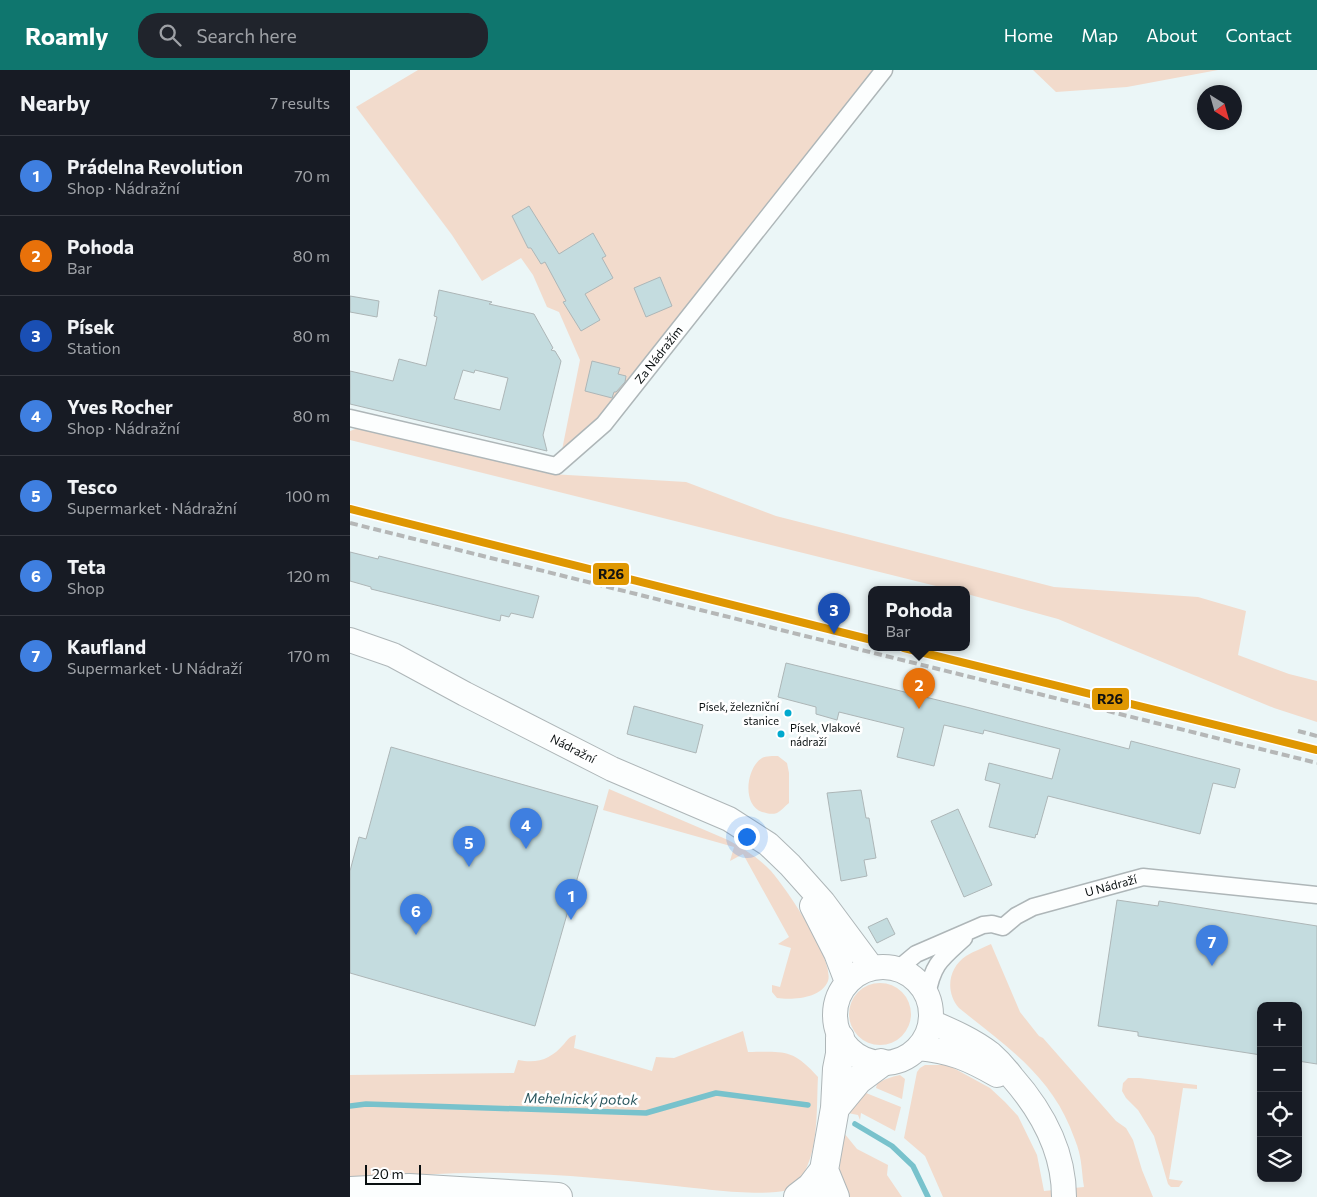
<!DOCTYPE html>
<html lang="en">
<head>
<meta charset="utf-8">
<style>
  :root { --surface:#171b24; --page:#20242c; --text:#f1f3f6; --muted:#9ea1a6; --line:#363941; --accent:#0f766e }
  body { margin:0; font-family:Commissioner,sans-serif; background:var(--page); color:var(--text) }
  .controls { position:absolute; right:15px; bottom:15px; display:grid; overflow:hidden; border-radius:10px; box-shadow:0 2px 8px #0003 }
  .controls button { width:45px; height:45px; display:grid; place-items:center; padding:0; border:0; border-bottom:1px solid var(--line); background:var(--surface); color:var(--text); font:25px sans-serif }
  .compass { position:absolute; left:847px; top:15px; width:45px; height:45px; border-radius:50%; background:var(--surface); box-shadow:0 2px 8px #0003; rotate:143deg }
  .scale { position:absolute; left:15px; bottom:12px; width:56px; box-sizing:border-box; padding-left:5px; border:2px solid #090f10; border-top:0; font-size:14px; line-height:18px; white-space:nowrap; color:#090f10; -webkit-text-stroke:4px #fff; paint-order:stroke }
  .you { position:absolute; left:396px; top:766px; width:18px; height:18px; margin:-12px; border:4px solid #fff; border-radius:50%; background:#1a73e8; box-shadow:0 0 0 8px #1a73e833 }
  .badge { display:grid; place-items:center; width:32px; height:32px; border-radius:50%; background:var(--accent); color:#fff; font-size:16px; font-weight:700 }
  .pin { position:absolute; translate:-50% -41px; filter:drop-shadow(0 1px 2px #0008) }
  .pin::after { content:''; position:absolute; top:26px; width:18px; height:15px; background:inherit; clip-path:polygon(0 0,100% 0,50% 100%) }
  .popup { position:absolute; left:518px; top:516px; width:102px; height:65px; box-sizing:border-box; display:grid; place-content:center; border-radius:10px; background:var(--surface); filter:drop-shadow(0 1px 4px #0005); font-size:16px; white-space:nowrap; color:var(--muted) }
  .popup b { font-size:19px; color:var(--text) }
  .popup::after { content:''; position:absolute; left:50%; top:100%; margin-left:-10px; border:10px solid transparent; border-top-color:var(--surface) }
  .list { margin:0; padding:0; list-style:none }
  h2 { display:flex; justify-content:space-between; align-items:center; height:65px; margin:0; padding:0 20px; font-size:21px }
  h2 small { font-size:16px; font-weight:400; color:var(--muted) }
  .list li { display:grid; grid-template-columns:32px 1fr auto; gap:15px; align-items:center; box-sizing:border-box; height:80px; padding:0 20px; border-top:1px solid var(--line) }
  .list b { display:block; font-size:19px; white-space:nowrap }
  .list p { margin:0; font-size:16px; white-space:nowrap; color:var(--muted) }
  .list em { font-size:16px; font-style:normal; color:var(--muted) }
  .icon { flex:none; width:28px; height:28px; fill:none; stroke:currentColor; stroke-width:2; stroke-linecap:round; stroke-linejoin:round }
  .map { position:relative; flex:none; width:967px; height:1127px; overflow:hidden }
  header { display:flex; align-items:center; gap:30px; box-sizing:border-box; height:70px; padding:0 25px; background:var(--accent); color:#fff }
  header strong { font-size:24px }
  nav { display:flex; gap:28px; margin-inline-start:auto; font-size:18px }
  .search { width:350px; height:45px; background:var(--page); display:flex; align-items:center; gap:12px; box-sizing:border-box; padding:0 18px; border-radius:20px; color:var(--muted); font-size:19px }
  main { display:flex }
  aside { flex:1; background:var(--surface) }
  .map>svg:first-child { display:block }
</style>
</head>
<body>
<header>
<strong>Roamly</strong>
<div class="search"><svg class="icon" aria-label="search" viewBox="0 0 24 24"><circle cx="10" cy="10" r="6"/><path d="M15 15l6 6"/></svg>Search here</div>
<nav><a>Home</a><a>Map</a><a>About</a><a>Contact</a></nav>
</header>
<main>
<aside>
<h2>Nearby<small>7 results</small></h2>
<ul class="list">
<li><span class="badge" style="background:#3f7fe0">1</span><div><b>Prádelna Revolution</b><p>Shop · Nádražní</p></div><em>70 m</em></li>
<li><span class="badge" style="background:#e8710a">2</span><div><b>Pohoda</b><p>Bar</p></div><em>80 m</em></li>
<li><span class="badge" style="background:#1a4fb4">3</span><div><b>Písek</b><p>Station</p></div><em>80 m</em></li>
<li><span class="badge" style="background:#3f7fe0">4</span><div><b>Yves Rocher</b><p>Shop · Nádražní</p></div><em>80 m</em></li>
<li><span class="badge" style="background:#3f7fe0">5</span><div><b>Tesco</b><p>Supermarket · Nádražní</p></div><em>100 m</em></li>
<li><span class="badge" style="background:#3f7fe0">6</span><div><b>Teta</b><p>Shop</p></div><em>120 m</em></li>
<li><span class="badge" style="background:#3f7fe0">7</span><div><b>Kaufland</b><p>Supermarket · U Nádraží</p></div><em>170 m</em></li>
</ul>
</aside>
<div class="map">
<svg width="967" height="1127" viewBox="0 0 967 1127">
  <rect width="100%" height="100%" fill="#ebf6f7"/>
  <path fill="#f2dbcc" d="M68 0H534L286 317 211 385 230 290 209 242 197 237 183 205 171 188 132 211 102 165 6 37Z
    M683 0H868L777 17 706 22Z
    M8 358 201 404 336 412 426 446 704 517 848 527 896 541 888 585 939 604 967 611V652L924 638 708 549 617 524 616 520H602L0 370V361Z
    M428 686 437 693 439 703V733C435 736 431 741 427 743 421 745 417 743 412 742 391 734 397 697 412 688 416 686 423 686 428 686Z
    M259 719 378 770C393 778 410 789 421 801 436 818 485 890 478 911 471 929 442 930 427 928L422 922V915L430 917 441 878 428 874 439 867 393 784 380 791 384 777 253 740Z
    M641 874 670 942 689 966 693 968 766 1051 776 1058 783 1070 792 1100 803 1127H593L575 1086 554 1068 567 1002 570 998 575 995H598L640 1018 655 1032 668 1046 687 1085 694 1121 734 1117C732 1105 732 1094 729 1082 727 1074 723 1065 720 1057 697 1002 653 974 609 938 595 922 598 898 616 886 624 881 633 878 641 874Z
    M499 944a31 31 0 1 1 62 0a31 31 0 1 1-62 0Z
    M393 961 398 982C434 982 442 978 468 1007 466 1040 471 1100 438 1120 411 1127 356 1119 326 1116 269 1110 212 1104 156 1103 104 1102 52 1106 0 1110V1005L164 1003 168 990C188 994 201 989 214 974 218 969 220 966 226 965L224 978 302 1001 306 987 324 988Z
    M550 1005 555 1009 552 1029 526 1018 527 1014C534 1009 541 1007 550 1005Z
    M778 1008H789L847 1015V1019L833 1018 819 1109 833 1111 829 1117H821L818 1114 804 1066 788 1040 776 1028 772 1021 773 1013Z
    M511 1018 516 1023 551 1037 545 1061 511 1043 510 1050 508 1045 498 1043Z
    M494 1063 507 1079 538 1095 537 1105 552 1127H500C484 1109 490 1085 494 1063Z"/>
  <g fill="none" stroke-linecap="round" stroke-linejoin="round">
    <path stroke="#78c2cc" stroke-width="5.5" d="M0 1036 16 1034 296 1043 366 1023 458 1035
      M505 1054 542 1076 563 1096 578 1127"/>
  </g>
  <path fill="#c4dcdf" stroke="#adb6b7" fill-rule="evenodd" d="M179 136 209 184 243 163 256 186 252 188 263 208 235 224 250 250 231 261 213 232 216 231 195 192 191 194 181 178H178L162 146Z
    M310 207 322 236 296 247 284 218Z
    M89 220 142 232 139 234 184 244 203 278 201 280 205 281 211 291 193 365 197 381 0 334V301L43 311 49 289 76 296 87 247 84 246ZM113 300 124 303 125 300 158 308 150 340 104 329Z
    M0 226 29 231 27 247 0 242Z
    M242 291 270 298 268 304 276 306 275 312 266 322H264L262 328 235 321Z
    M0 482 28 489 29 486 189 526 183 548 161 543 159 547 151 545 150 551 21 519V517L0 511Z
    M436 593 616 637 779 679 781 671 890 699 885 718 863 713 850 764 698 726 687 765 686 764 685 768 672 765 639 757 650 714 635 710 639 693 702 709 710 679 634 660 633 664 594 655 584 696 547 687 554 658 489 642 487 650 466 644V637L428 627Z
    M284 636 353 655 346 683 277 664Z
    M41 677 248 736 185 956 0 903V801L9 767 16 769Z
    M511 720 516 748H519L526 788 514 790 517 806 491 811 477 723Z
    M608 739 642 815 614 827 581 751Z
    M767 830 808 836 809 831 967 856V994L948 991V936H911V985L788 966V962L748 956Z
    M537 848 545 864 527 873 518 857Z"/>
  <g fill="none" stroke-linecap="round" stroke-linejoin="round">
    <g stroke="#aeb6b8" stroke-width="19">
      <path id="street" d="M0 348 206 396 254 354 534 0
        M548 899 566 884 633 855 642 854 653 857 666 846 683 837 793 807 967 825
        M577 925C583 893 591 889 614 868"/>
    </g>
    <g stroke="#aeb6b8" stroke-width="26">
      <path id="secondary" d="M0 570 43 585 115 624 262 699 379 749 418 774 440 795 473 832 522 898
        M462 836 486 883 497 912
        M485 945a48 48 0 1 1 96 0a48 48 0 1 1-96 0Z
        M581 952C602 961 623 970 641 984 649 991 656 999 662 1007 692 1041 714 1080 714 1127
        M568 978C601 981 619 989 647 1005"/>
    </g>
    <g stroke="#aeb6b8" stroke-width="30">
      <path id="highway" d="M485 1038 508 1010 531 993
        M474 1100 485 1127
        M0 1121 59 1118 208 1127
        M448 1127 461 1117 474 1100 485 1038 487 999 490 984V968"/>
    </g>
    <use href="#street" stroke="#fcfefe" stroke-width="16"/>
    <use href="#secondary" stroke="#fcfefe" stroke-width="24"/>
    <use href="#highway" stroke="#fcfefe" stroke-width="28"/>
    <path stroke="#b5b7b7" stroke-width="4" stroke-dasharray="8 4" stroke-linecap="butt" d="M0 453 967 693
      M948 661 967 666"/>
    <g stroke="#fff" stroke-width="11">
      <path id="rail-1" d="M0 439 522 570
        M554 578 967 680"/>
    </g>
    <use href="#rail-1" stroke="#df9702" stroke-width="8"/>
  </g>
  <g fill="#00a9ce" stroke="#fff" stroke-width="2">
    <circle cx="438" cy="643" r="4.5"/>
    <circle cx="431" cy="664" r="4.5"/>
  </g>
  <g text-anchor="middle" stroke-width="5" stroke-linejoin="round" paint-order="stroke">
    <g font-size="11" fill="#090f10" stroke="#fff" text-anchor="end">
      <text x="429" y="641">Písek, železniční<tspan x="429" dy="14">stanice</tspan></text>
      <text x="440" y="662" text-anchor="start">Písek, Vlakové<tspan x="440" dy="14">nádraží</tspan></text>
    </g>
    <g font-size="12" fill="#090f10" stroke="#fff">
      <text transform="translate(309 285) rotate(-52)" y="4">Za Nádražím</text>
      <text transform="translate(223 679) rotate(27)" y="4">Nádražní</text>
      <text transform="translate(761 816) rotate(-15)" y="4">U Nádraží</text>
    </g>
    <g font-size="14" font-style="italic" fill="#2a565d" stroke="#fff">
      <text transform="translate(231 1029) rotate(1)" y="5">Mehelnický potok</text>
    </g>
  </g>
  <g stroke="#fff" stroke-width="2">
    <rect x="242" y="492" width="38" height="24" rx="5" fill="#df9702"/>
    <rect x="741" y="617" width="39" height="24" rx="5" fill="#df9702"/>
  </g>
  <g font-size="14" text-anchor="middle" font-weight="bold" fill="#111">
    <text x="261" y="509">R26</text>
    <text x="760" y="634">R26</text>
  </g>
</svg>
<div class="controls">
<button>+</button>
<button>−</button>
<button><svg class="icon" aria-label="locate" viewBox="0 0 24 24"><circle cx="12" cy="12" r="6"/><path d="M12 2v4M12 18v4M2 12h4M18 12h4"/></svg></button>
<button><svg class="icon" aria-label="layers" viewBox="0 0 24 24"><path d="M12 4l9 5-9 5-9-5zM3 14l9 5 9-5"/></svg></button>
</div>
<svg class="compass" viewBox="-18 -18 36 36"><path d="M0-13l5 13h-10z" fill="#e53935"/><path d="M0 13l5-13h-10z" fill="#9ea1a6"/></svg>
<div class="scale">20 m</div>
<div class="you"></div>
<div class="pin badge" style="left:221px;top:850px;background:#3f7fe0">1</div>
<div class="pin badge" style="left:569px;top:639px;background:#e8710a">2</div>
<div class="popup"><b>Pohoda</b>Bar</div>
<div class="pin badge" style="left:484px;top:564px;background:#1a4fb4">3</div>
<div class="pin badge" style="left:176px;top:779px;background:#3f7fe0">4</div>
<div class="pin badge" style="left:119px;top:797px;background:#3f7fe0">5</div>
<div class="pin badge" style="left:66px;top:865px;background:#3f7fe0">6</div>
<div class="pin badge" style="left:862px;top:896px;background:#3f7fe0">7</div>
</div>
</main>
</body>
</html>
